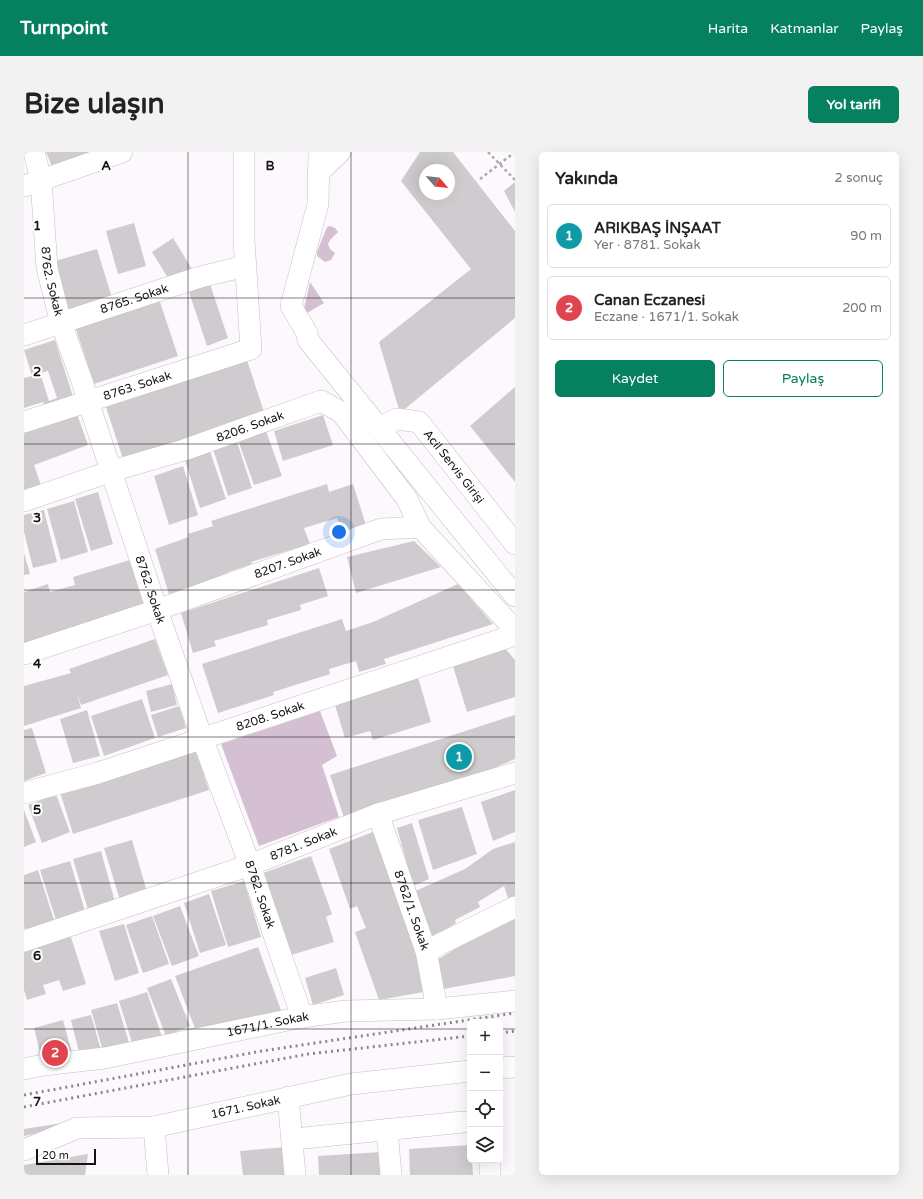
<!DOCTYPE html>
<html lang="tr">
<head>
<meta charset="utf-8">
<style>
  :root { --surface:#fff; --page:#f2f2f2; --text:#222; --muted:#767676; --line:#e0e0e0; --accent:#058160 }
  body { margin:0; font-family:"Varela Round",sans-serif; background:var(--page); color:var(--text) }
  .controls { position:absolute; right:12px; bottom:12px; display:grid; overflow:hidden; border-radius:6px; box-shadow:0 4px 16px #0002 }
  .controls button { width:36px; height:36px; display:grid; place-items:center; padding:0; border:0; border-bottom:1px solid var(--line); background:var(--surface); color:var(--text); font:20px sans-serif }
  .compass { position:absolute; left:395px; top:12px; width:36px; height:36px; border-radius:50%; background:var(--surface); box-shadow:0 4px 16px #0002; rotate:118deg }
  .scale { position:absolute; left:12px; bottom:10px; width:60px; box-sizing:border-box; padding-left:4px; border:2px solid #151415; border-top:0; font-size:11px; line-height:14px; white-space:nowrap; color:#151415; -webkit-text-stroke:3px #fff; paint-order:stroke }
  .you { position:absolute; left:315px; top:380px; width:14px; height:14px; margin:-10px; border:3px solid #fff; border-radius:50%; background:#1a73e8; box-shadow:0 0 0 6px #1a73e833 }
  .badge { display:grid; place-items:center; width:26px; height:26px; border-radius:50%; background:var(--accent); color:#fff; font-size:13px; font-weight:700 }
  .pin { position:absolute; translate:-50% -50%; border:2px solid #fff; box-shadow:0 1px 4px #0006 }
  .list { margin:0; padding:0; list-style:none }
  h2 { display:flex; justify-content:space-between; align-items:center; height:52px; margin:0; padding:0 16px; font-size:17px }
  h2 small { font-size:13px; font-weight:400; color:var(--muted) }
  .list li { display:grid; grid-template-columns:26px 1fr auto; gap:12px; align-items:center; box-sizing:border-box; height:64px; margin:0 8px 8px; padding:0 8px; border:1px solid var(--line); border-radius:6px }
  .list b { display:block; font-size:15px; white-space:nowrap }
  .list p { margin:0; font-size:13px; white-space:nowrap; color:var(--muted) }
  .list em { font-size:13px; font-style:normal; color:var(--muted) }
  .actions { display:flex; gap:8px; padding:12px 16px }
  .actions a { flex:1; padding:9px 0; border:1px solid var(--accent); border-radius:6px; text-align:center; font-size:14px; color:var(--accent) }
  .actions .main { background:var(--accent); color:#fff }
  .icon { flex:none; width:22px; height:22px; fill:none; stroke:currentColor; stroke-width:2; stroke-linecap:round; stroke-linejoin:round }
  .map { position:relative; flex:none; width:491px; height:1023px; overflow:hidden; border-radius:6px }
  header { display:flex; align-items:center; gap:24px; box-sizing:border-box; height:56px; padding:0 20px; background:var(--accent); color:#fff }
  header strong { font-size:19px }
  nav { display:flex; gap:22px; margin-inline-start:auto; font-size:14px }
  .intro { display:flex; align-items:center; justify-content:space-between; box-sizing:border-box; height:96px; padding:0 24px }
  h1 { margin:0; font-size:28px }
  .button { padding:10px 18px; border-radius:6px; background:var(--accent); color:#fff; font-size:14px; font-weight:700 }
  main { display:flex; gap:24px; padding:0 24px }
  aside { flex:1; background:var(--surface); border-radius:6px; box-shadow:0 4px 16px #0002 }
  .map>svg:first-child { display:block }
</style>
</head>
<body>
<header>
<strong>Turnpoint</strong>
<nav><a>Harita</a><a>Katmanlar</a><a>Paylaş</a></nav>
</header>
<div class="intro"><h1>Bize ulaşın</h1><a class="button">Yol tarifi</a></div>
<main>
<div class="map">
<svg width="491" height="1023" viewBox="0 0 491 1023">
  <rect width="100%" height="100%" fill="#fdf8fd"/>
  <path fill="#d4bfd3" d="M306 74 311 76 314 80 306 88 304 92 306 97 311 101 307 108 301 110 293 104V100L303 75Z
    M286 130 300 151 283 161 280 157Z
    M296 559 313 604 298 613 315 665 235 694 197 592Z"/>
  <path fill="#cfcbcf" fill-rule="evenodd" d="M22 0H70L29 17Z
    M396 0H429L491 79V166L376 261 355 190 447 117 377 29ZM401 18H425V42H401Z
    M491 30V60L480 39Z
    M110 71 122 114 94 122 82 79Z
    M149 86 168 117 147 131 128 100Z
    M73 97 89 149 46 162 31 109Z
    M186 132 204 186 183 194 165 140Z
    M135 147 154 204 70 232 51 174Z
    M31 188 51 251 22 260 19 250 0 256V226L8 224 0 198ZM24 219 33 246 25 249 16 221Z
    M223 208 241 263 100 310 82 255Z
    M491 235V330L446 274Z
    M52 259 64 293 10 313 18 336 0 342V278Z
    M299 263 309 293 259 309 250 279Z
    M242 279 258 324 230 333 214 288Z
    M213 290 228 336 204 344 189 297Z
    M186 299 202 347 176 356 161 308Z
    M159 314 174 363 145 373 130 324Z
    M303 332 305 340 329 332 342 373 318 381 313 366 280 376 286 392 227 410 228 412 204 420V422L145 442 131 397 165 385 164 382 189 374 187 369Z
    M74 340 89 392 67 399 51 347Z
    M50 349 64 400 37 408 23 357Z
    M20 358 33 410 9 416 0 380V363Z
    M390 389 417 415 332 441 323 405Z
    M0 401 6 422 0 423Z
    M106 408 120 454 0 492V440L24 432 26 440 51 433 49 425Z
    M295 416 304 444 276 453 277 458 243 468 244 473 190 489 192 494 169 501 157 461Z
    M434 432 469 472 360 507 362 512 335 520 332 509 305 517 306 522 249 540 250 543 194 561 178 512 318 467 322 479 349 470Z
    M131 487 144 523 57 553 52 538 57 556 0 574V534L47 521 45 517Z
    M479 494 491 508V545L443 560 428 511Z
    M393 522 407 570 349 588 346 579 321 586 310 550Z
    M148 532 153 553 127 560 122 539Z
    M118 547 131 586 80 604 67 564Z
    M155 554 162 576 134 585 127 563Z
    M63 558 76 604 49 611 36 567Z
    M491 563V607L456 622 320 666 306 623Z
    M8 576 22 621 0 629V578Z
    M171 596 185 638 49 682 36 640Z
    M491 638V680L469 689 457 650Z
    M32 642 46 680 18 691 4 653Z
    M438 655 453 702 409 718 394 668Z
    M0 658 12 690 0 695Z
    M388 671 405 727 389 734 373 676Z
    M354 678 405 839 355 848 331 780 342 776 333 754 326 757 305 697Z
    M108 688 123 740 96 748 80 696Z
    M491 690V746L485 749 480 734 454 750 456 755 431 768 432 771 404 789 387 741 441 717 469 697Z
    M77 699 91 750 64 758 49 707Z
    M287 704 308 762 302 765 310 790 267 803 239 721Z
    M46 709 61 759 32 768 16 718Z
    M14 718 31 771 2 781 0 775V723Z
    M220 729 237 785 204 795 187 739Z
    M185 742 202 793 176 801 160 751Z
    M156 754 175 804 148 814 129 764Z
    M491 760V824L419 837 408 811Z
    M128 764 145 812 119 821 102 773Z
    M100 772 115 821 91 829 75 779Z
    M46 782 62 832 39 839 35 828 19 833 22 842 3 848 0 838V797Z
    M234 795 258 861 172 879 151 824Z
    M312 816 320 843 289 853 281 826Z
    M147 827 166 874 142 884 123 836Z
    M123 840 139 888 110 897 95 849Z
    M93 851 106 894 80 902 67 858Z
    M67 863 77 898 56 904 47 868Z
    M39 868 49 905 19 913 10 876Z
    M38 971 39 976 0 984V977Z
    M446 993V1008H448L449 1023H386L385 997Z
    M262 995 265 1023H219L216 999Z
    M357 1000 358 1023H295L294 1004Z
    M64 1002 61 1023H0V1013Z"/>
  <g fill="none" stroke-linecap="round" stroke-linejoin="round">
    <g stroke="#c4c0c4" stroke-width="22">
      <g id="minor">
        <path id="s1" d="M10 0 17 28 23 116 37 171 59 232 64 249 133 458 178 586 226 713 278 865"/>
        <path d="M295 0 294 52 267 154 283 181 284 188 491 444"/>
        <path d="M294 21 316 0"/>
        <path d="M0 34 98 0"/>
        <path id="s2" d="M0 183 176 125 222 114"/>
        <path id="s3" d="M0 270 227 197 220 88V0"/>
        <path id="s4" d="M355 276 373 267 395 270 491 392"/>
        <path id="s5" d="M0 349 88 319 160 298 297 249 317 260 383 347 396 375"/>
        <path id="s6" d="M0 502 133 458 357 377 396 375 491 478"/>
        <path id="s7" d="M0 641 74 621 491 483"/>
        <path id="s8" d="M354 662 402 799 413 857"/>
        <path id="s9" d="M0 789 226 713 354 662 491 621"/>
        <path d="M402 799 491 755"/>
        <path d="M476 916 491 915"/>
        <path id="s10" d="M0 917 19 913 81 906 278 865 322 859 413 857 491 849"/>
        <path d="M264 945 271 1023"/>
        <path d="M130 975 134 1023"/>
        <path d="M363 978 367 1023"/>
        <path d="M280 986 439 970"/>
        <path id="s11" d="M0 998 53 976 130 975 327 932 446 919"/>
        <path d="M466 1008V1023"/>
      </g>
    </g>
    <path stroke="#aeaaae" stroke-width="2.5" stroke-dasharray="3 3" stroke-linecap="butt" d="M464 0 491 28
      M456 27 491 0"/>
    <use href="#minor" stroke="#fff" stroke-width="21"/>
    <path stroke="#8a878a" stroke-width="3" stroke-dasharray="2 4" stroke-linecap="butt" d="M476 881 491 879
      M0 943 238 899 491 861
      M0 955 284 902 446 884"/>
  </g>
  <path fill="none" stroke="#151415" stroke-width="1" stroke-opacity="0.55" d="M164 0V1023M327 0V1023M0 146H491M0 292H491M0 438H491M0 585H491M0 731H491M0 877H446M476 877H491"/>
  <g text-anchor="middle" stroke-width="4" stroke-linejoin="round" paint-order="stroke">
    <g font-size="12" fill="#151415" stroke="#fff">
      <text dy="4" stroke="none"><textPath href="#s1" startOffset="131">8762. Sokak</textPath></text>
      <text dy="4" stroke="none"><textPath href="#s2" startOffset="116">8765. Sokak</textPath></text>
      <text dy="4" stroke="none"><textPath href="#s3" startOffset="119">8763. Sokak</textPath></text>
      <text dy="4" stroke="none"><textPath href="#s5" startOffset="238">8206. Sokak</textPath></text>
      <text dy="4" stroke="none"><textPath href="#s4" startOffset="99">Acil Servis Girişi</textPath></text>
      <text dy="4" stroke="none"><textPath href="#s6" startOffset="279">8207. Sokak</textPath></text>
      <text dy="4" stroke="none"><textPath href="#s1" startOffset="455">8762. Sokak</textPath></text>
      <text dy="4" stroke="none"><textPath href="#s7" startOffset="258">8208. Sokak</textPath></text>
      <text dy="4" stroke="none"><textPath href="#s9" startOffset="296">8781. Sokak</textPath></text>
      <text dy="4" stroke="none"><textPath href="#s1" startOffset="779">8762. Sokak</textPath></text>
      <text dy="4" stroke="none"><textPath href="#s8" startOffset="102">8762/1. Sokak</textPath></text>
      <text dy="4" stroke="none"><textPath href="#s10" startOffset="248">1671/1. Sokak</textPath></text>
      <text dy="4" stroke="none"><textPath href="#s11" startOffset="228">1671. Sokak</textPath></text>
    </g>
  </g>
  <g font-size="13" text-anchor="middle" font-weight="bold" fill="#151415" stroke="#fff" stroke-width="4" stroke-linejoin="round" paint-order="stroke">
    <text x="82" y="18">A</text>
    <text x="246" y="18">B</text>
    <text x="13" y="78">1</text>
    <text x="13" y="224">2</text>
    <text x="13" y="370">3</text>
    <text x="13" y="516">4</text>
    <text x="13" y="662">5</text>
    <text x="13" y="808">6</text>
    <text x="13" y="954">7</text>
  </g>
</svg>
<div class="controls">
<button>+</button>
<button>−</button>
<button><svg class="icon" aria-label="locate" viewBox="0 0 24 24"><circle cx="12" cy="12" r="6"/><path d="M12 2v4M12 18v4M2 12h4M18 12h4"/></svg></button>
<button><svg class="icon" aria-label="layers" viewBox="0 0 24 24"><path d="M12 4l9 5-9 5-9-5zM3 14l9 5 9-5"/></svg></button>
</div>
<svg class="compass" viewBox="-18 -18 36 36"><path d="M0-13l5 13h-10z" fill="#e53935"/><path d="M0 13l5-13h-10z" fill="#767676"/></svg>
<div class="scale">20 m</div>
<div class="you"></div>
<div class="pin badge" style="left:435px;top:605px;background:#0f9aa8">1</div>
<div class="pin badge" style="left:31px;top:901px;background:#e0444e">2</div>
</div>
<aside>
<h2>Yakında<small>2 sonuç</small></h2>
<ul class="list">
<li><span class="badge" style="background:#0f9aa8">1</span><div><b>ARIKBAŞ İNŞAAT</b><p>Yer · 8781. Sokak</p></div><em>90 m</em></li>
<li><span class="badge" style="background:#e0444e">2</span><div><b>Canan Eczanesi</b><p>Eczane · 1671/1. Sokak</p></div><em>200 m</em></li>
</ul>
<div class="actions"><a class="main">Kaydet</a><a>Paylaş</a></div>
</aside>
</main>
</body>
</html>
